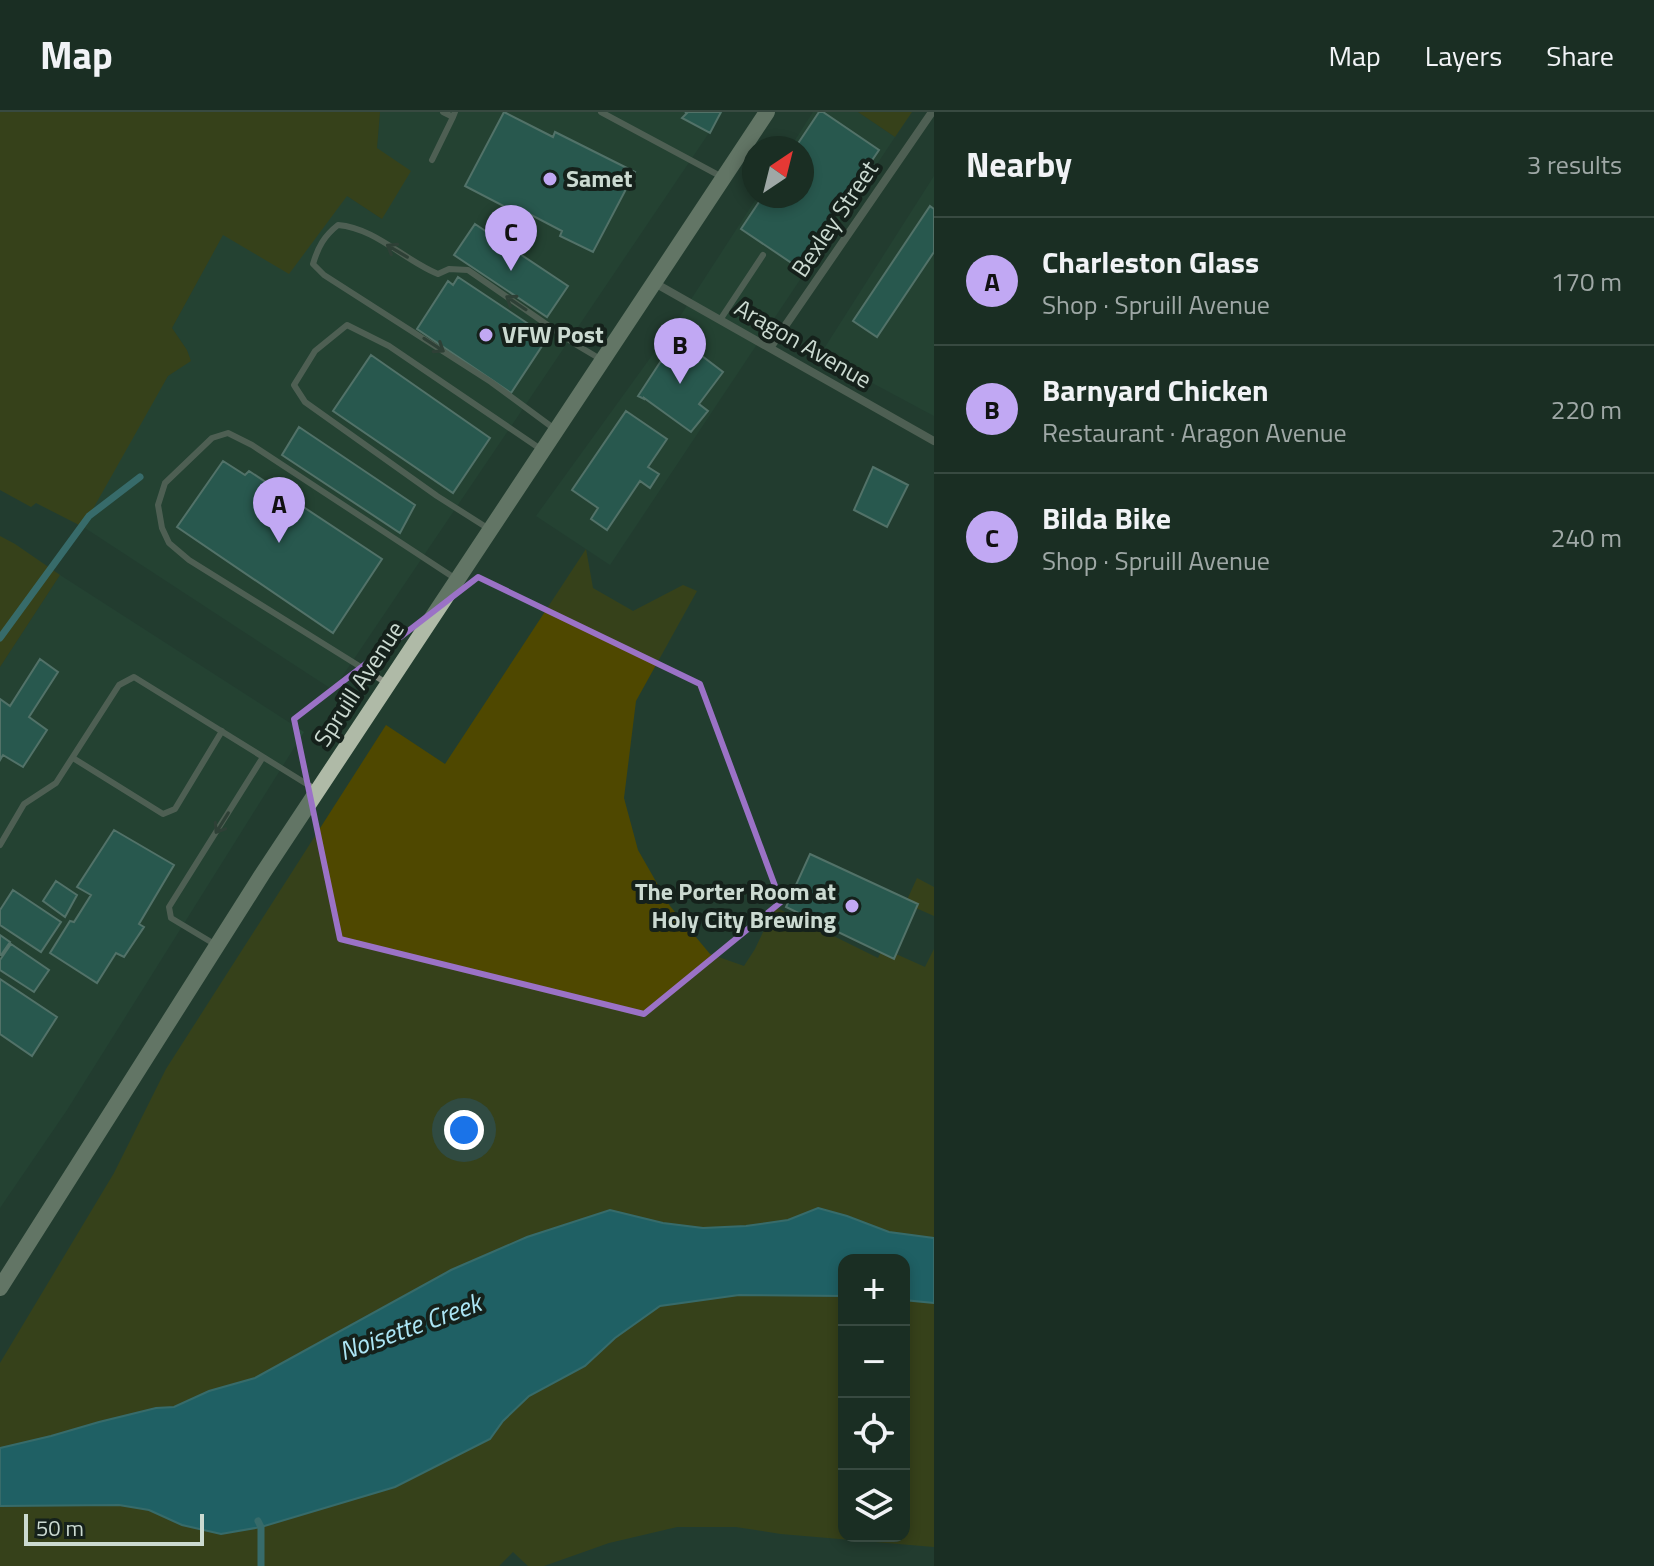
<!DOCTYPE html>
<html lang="en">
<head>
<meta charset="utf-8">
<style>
  :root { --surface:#1a2e23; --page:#273a30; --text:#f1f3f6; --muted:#9fa8a6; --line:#384a41; --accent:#c1a8f3 }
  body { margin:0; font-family:"Titillium Web",sans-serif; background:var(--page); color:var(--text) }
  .controls { position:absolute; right:24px; bottom:24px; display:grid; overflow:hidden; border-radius:16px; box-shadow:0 4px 12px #0003 }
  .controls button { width:72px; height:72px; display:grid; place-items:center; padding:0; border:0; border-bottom:2px solid var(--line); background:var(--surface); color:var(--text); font:40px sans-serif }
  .compass { position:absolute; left:742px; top:24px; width:72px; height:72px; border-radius:50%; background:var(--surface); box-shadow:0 4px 12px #0003; rotate:35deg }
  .scale { position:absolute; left:24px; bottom:20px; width:180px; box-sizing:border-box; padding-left:8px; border:4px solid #cbdad1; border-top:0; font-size:22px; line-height:28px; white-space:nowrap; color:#cbdad1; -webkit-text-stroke:6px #15211b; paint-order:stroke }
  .you { position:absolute; left:464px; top:1018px; width:28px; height:28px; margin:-20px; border:6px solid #fff; border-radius:50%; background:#1a73e8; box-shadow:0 0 0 12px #1a73e833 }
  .badge { display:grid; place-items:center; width:52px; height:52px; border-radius:50%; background:var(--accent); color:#111; font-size:26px; font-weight:700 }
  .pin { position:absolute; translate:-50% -66px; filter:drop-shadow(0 2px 4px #0008) }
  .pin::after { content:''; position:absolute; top:42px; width:28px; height:24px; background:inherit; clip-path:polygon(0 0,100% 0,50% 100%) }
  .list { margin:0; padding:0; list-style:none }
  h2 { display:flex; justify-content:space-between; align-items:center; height:104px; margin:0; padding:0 32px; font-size:34px }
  h2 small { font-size:26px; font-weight:400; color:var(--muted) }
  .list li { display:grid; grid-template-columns:52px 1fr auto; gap:24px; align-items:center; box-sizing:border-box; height:128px; padding:0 32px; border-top:2px solid var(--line) }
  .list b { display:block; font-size:30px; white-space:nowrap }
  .list p { margin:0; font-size:26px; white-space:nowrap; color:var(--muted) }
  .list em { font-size:26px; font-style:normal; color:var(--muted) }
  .icon { flex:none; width:44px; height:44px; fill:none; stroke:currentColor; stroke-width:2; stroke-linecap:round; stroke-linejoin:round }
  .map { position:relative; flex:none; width:934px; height:1454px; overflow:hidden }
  header { display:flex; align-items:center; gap:48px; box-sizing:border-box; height:112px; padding:0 40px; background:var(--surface); border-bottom:2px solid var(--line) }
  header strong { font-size:38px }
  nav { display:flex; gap:44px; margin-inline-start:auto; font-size:28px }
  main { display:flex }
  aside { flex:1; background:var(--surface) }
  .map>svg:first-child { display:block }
</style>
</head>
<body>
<header>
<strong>Map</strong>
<nav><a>Map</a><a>Layers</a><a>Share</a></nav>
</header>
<main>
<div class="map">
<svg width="934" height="1454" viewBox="0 0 934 1454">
  <rect width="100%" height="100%" fill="#223d2f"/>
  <path fill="#264937" d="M380 0H723L333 578 85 416 102 373 168 264 190 249 187 238 172 216 223 122 347 84 382 107 377 36Z
    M813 0H858L895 25 610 453 536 404 677 209 758 84H802V36H790Z
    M934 64V304L820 243Z
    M60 463 304 620 67 998 0 1096V555Z"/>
  <path fill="#4f4800" d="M0 0H380L377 36 411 59 382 107 347 84 289 162 223 123 172 216 187 238 191 249 168 264 89 404 85 416 36 391 31 395 0 378Z
    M858 0H912L895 25Z
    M0 424 15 432 60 463 0 555Z
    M586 437 593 476 633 499 683 473 697 479 636 589 624 686 638 738 670 794 710 842 744 854 755 837 775 795 878 846 881 840 896 842 925 855 934 837V1126L889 1120 847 1104 818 1096 788 1108 746 1114 703 1116 663 1111 369 1202 255 1266 209 1279 174 1295 156 1296 99 1310 51 1324 0 1336V1251L114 1061 166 957 386 613 445 652Z
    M917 766 934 775V804L916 796 907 788Z
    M803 1182 844 1184V1424H904V1188L934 1191V1435L781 1422 736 1415H677L609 1431 544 1454H528L513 1440 499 1454H0V1394L119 1393 149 1398 163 1405 261 1415 395 1375 490 1327 503 1309 529 1284 585 1254 615 1226 660 1194 739 1183Z"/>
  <path fill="#1b8da4" stroke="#50a4b2" stroke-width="2" d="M818 1096 847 1104 889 1120 934 1126V1191L904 1188V1148H844V1184L739 1183 660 1194 615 1226 585 1254 529 1284 503 1309 490 1327 395 1375 261 1415 221 1422 182 1413 149 1398 119 1393 0 1394V1336L51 1324 99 1310 156 1296 174 1295 209 1279 255 1266 451 1158 527 1125 610 1098 663 1111 703 1116 746 1114 788 1108Z"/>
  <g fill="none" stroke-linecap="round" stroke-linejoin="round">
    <path stroke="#50a4b2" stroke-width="7" d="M0 526 89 404 140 365
      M258 1409 261 1415V1454"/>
  </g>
  <path fill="#2f7b74" stroke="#8cb3ae" stroke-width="2" d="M504 0 553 25 555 20 635 60 593 140 560 124 562 119 518 96 515 100 465 74Z
    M685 0H721L710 21 682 6 687 1Z
    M819 0H823L879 38 799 156 741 117 763 84H802V36H795Z
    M930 94 934 97V140L877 225 853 209Z
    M475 112 568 174 547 205 454 143Z
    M458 165 548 225 511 281 417 217 448 169 453 173Z
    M678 223 686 229 685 231 723 260 699 292 708 299 691 320 644 286V287L638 284Z
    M371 243 490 326 453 381 333 299Z
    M626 299 667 327 648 355 659 362 650 376 640 369 607 418 591 407 598 396 572 378Z
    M299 315 415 393 400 421 282 343Z
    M223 349 245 363 249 359 382 447 333 521 177 415Z
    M873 355 908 373 887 415 854 398Z
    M40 547 58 560 29 605 47 618 23 655 3 643 0 648V587L10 594Z
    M114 718 174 753 139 812 144 815 124 845 116 841 97 871 50 841 70 809 74 810 91 783 77 775Z
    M810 742 918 792 894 847 786 795Z
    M56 769 77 783 65 805 43 789Z
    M13 778 61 810 41 840 0 813V798Z
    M0 823 10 830 1 843H0Z
    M11 832 49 858 34 880 0 858V848Z
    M0 867 57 905 32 944 0 922Z"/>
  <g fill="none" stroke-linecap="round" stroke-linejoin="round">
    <path stroke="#848b7f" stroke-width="6" d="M443 0 453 5 455 0
      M601 0 722 65
      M432 48 453 5
      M720 208 763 143
      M556 318 491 270 324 163 313 152C318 135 324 124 338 113 375 116 404 148 438 162L449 157 468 158 575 232 602 248
      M489 417 437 384 305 290 294 273 315 239 347 213 389 234 542 338
      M388 572 189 448 169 431 162 416 158 393 165 371 212 326 228 321 252 333 456 467
      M73 646 163 702 175 697 222 619
      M0 733 24 692 56 671 119 573 134 565 318 679
      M216 833 171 806 169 795 263 645"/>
    <path stroke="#848b7f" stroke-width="8" d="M653 170 934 329
      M770 236 932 0"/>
    <path stroke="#afbaa7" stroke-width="16" d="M0 1176 263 761 767 0"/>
  </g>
  <defs><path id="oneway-shaft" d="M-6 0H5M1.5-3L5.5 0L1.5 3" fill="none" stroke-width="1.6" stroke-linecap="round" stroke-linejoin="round" transform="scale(2)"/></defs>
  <g stroke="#3c463e">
    <use href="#oneway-shaft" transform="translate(397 139) rotate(-149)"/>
    <use href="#oneway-shaft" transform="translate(516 191) rotate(-146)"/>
    <use href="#oneway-shaft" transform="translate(434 233) rotate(33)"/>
    <use href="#oneway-shaft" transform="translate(222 711) rotate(122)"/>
  </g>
  <path d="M0 0H934V1454H0ZM478 465 700 572 781 790 644 902 340 827 294 607Z" fill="#223d2f" fill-opacity=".55" fill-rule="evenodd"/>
  <path fill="none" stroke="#9b72c6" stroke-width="6" stroke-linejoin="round" d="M478 465 700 572 781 790 644 902 340 827 294 607Z"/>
  <g fill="#c1a8f3" stroke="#15211b" stroke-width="3">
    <circle cx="550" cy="67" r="8"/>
    <circle cx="486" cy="223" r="8"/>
    <circle cx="852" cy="794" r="8"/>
  </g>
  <g text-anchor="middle" stroke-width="8" stroke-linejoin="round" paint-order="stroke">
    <g font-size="24" font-weight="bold" fill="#cbdad1" stroke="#15211b" text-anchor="start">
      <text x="566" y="75">Samet</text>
      <text x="502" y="231">VFW Post</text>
      <text x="836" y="788" text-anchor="end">The Porter Room at<tspan x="836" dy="28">Holy City Brewing</tspan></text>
    </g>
    <g font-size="24" fill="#cbdad1" stroke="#15211b">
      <text transform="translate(835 107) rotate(-56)" y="8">Bexley Street</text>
      <text transform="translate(803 232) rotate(30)" y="8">Aragon Avenue</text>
      <text transform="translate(359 572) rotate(-57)" y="8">Spruill Avenue</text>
    </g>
    <g font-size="26" font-style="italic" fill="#ace5f4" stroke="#15211b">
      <text transform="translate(410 1215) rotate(-20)" y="9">Noisette Creek</text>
    </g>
  </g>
</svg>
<div class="controls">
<button>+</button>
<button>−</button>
<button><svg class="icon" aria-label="locate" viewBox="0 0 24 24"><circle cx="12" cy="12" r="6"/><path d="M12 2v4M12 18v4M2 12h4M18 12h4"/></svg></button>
<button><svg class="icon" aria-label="layers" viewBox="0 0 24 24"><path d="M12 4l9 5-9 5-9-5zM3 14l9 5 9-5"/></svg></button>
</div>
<svg class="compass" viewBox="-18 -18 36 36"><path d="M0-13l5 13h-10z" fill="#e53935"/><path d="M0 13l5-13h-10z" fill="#9fa8a6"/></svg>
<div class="scale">50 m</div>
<div class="you"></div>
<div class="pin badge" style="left:279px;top:431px">A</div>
<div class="pin badge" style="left:680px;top:272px">B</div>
<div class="pin badge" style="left:511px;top:159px">C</div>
</div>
<aside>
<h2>Nearby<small>3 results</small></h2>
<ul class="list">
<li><span class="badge">A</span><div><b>Charleston Glass</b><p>Shop · Spruill Avenue</p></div><em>170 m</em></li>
<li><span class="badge">B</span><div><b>Barnyard Chicken</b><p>Restaurant · Aragon Avenue</p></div><em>220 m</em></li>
<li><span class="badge">C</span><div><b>Bilda Bike</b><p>Shop · Spruill Avenue</p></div><em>240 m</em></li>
</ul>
</aside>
</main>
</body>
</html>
